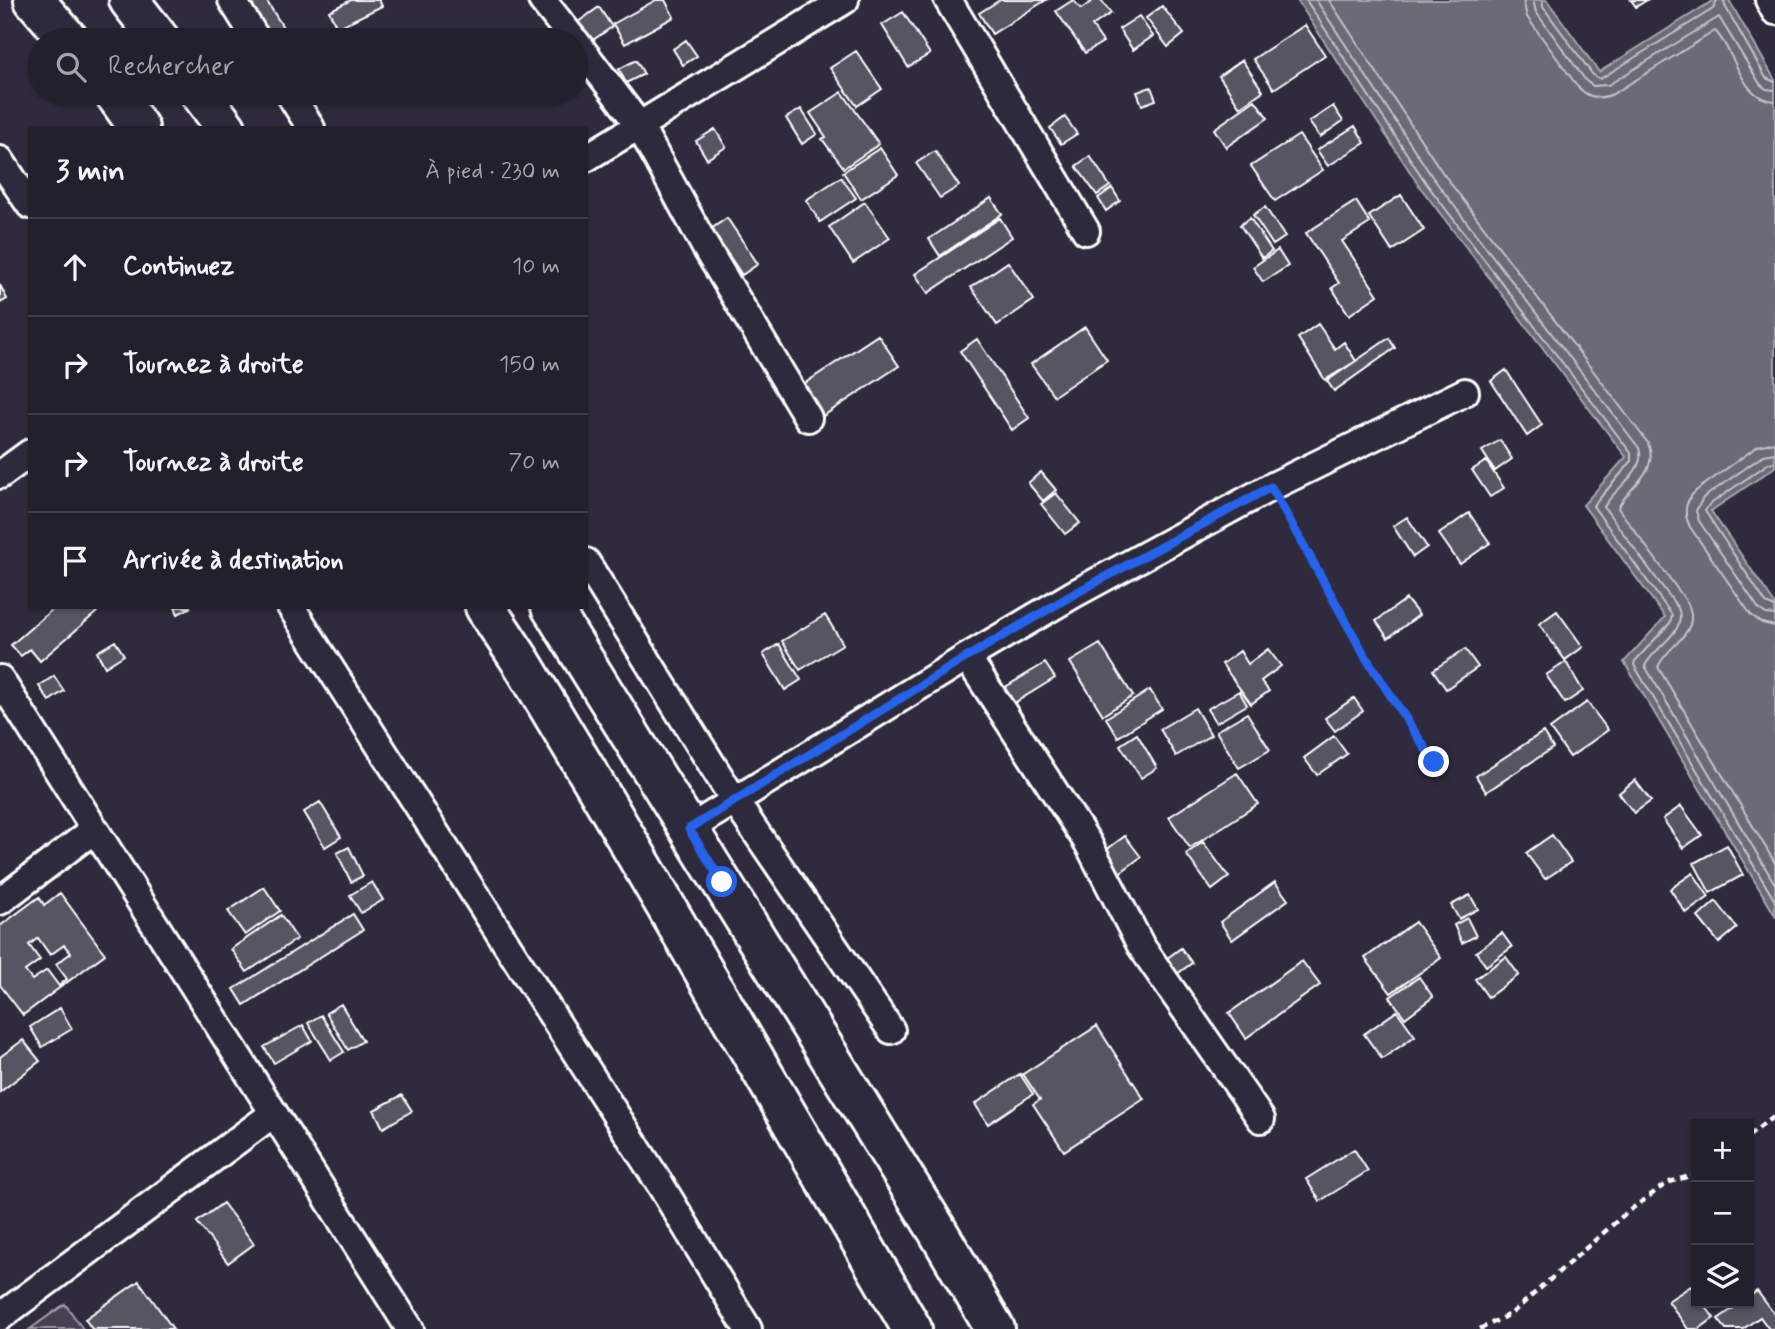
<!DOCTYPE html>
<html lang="fr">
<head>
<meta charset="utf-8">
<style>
  :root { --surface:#23202e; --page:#2f2d3a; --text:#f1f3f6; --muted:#a3a3aa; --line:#403e4a }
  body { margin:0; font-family:Mynerve,sans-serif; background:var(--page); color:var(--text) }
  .controls { position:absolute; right:21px; bottom:21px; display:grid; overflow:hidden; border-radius:0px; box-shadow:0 2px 5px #0004 }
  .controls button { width:63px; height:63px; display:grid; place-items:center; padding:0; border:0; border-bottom:2px solid var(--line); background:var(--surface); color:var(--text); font:35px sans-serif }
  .stop { position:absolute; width:21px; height:21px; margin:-16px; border:5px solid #2563eb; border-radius:50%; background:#fff }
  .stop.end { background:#2563eb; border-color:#fff; box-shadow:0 2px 7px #0008 }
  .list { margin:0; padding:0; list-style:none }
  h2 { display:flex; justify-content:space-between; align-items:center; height:91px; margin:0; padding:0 28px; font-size:30px }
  h2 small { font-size:23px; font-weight:400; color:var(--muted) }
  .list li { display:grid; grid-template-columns:46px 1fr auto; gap:21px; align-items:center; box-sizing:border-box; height:98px; padding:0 28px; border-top:2px solid var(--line) }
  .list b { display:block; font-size:26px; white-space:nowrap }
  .list em { font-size:23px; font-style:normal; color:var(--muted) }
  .icon { flex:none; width:38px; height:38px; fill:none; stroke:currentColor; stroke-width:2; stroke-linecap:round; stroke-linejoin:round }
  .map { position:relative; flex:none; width:1775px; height:1329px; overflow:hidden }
  .search { position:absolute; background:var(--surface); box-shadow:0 2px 5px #0004; left:28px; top:28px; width:560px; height:77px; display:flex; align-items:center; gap:18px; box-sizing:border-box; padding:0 24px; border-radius:38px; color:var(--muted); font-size:26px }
  .panel { position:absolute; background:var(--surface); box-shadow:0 2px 5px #0004; left:28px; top:126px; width:560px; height:483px; border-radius:0px }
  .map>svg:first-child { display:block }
</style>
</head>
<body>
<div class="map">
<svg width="1775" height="1329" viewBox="0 0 1775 1329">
  <rect width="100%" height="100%" fill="#2f2a3d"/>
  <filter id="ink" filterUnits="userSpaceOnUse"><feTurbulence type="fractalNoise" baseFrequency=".0143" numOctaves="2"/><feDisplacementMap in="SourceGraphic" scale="14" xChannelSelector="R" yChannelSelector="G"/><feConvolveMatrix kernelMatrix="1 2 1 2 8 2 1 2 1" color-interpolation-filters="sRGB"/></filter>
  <g filter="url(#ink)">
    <path fill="#464152" stroke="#a2a0a8" stroke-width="2" d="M65 1304 83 1329H30Z"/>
    <path fill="#6d6a77" stroke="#a7a6ad" stroke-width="2" d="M1297 0H1547L1599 72 1714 0H1729L1775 80V467L1711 511 1775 604V915L1624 662 1665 617 1583 505 1626 457 1420 187Z"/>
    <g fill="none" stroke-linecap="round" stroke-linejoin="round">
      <path stroke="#c5c3c9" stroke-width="2" d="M1306 0 1426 183 1631 453V462L1593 506 1672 615 1670 623 1635 661 1634 665 1775 901
        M1316 0 1433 178 1639 448C1647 472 1614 488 1604 507L1678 608C1689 632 1653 647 1645 666L1775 884
        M1329 0 1442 172 1648 443C1660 473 1629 485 1618 508L1687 602C1703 634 1668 643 1658 667L1775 863
        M1523 0 1527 17 1578 87C1588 98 1600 100 1613 94L1715 31C1736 51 1740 100 1775 101
        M1533 0 1536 12 1586 81 1593 86 1608 85 1719 17 1760 84 1766 89 1775 90
        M1542 0 1543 7 1593 75 1600 79 1713 9 1717 0
        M1724 0 1725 6 1766 78 1775 82
        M1775 442 1758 446 1697 490C1685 500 1683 513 1690 527L1751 615 1762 623 1775 626
        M1775 453 1764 455 1703 498 1696 511 1699 521 1759 609 1766 614 1775 615
        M1775 462 1769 463 1709 505 1705 511 1766 603 1775 607"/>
    </g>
    <path fill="#595564" stroke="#fff" stroke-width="2" fill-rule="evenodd" d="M243 0H266L291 40H264Z
      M351 0H379L382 6 337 28 329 11Z
      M656 0H665L674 17 625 44 613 24Z
      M1000 0H1046L992 34 979 13Z
      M1073 0 1081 9 1094 0H1101L1111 13 1092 26 1103 42 1085 53 1056 11Z
      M1631 0H1647L1636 7Z
      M1162 6 1184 34 1168 47 1146 18Z
      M599 7 612 27 587 44 574 25Z
      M903 12 930 54 908 67 882 25Z
      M1139 16 1153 36 1133 50 1119 29Z
      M1305 25 1325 55 1274 89 1253 59Z
      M686 40 697 56 683 65 673 49Z
      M856 51 882 89 857 106 830 68Z
      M636 60 644 74 626 83 619 69Z
      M1242 60 1263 91 1240 107 1219 76Z
      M1151 87 1156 100 1142 105 1137 92Z
      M842 92 879 144 844 168 822 139 826 137 810 113Z
      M1255 100 1268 118 1226 147 1214 129Z
      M1333 106 1343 121 1320 137 1309 122Z
      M801 109 817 134 802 144 786 118Z
      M1065 117 1077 134 1061 144 1050 128Z
      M1355 126 1365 143 1328 166 1317 150Z
      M715 129 726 147 707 159 696 141Z
      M1299 135 1323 170 1275 201 1251 166Z
      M880 148 898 175 861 199 843 172Z
      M935 151 959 186 940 198 916 163Z
      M1090 156 1110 186 1097 195 1076 166Z
      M841 177 856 198 820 222 806 200Z
      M1112 188 1120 201 1106 211 1098 198Z
      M1401 195 1424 230 1392 251 1369 216Z
      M991 198 1002 214 940 256 929 239Z
      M1356 201 1370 223 1342 241 1378 295 1349 315 1332 288 1339 283 1306 233Z
      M865 202 890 238 853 263 829 227Z
      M1265 207 1285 237 1273 245 1253 215Z
      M727 218 758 264 742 275 711 229Z
      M1000 218 1012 237 928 293 915 274Z
      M1250 218 1272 251 1262 258 1240 225Z
      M1278 250 1288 266 1263 282 1253 267Z
      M1008 262 1034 300 997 325 971 287Z
      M0 285 7 299 0 303Z
      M1318 324 1335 349 1344 342 1356 361 1325 380 1298 338Z
      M1085 327 1107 360 1054 396 1031 364Z
      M878 335 899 366 817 420 796 389Z
      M1389 338 1395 348 1334 391 1327 381Z
      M977 339 1029 418 1012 430 960 351Z
      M1506 370 1542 425 1527 436 1491 381Z
      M1500 440 1512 459 1495 471 1482 451Z
      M1486 461 1504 488 1490 497 1472 470Z
      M1041 472 1056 490 1043 501 1028 483Z
      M1056 493 1080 523 1065 534 1041 504Z
      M1469 513 1490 543 1460 564 1439 534Z
      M1407 517 1427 547 1413 557 1393 526Z
      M1406 599 1419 615 1388 638 1376 621Z
      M55 607H92L97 612 40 661 30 649 21 656 11 645Z
      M175 607H191L178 614Z
      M1557 611 1583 647 1565 660 1539 624Z
      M825 615 843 644 800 670 782 641Z
      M115 641 124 655 105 667 97 652Z
      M779 644 801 680 785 690 763 654Z
      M1100 644 1133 696 1103 715 1070 662Z
      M1268 649 1281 666 1261 681 1269 691 1251 704 1222 664 1240 651 1248 664Z
      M1465 649 1478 667 1446 689 1433 670Z
      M1566 662 1583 691 1565 703 1546 675Z
      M1045 663 1055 678 1011 705 1002 689Z
      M54 676 64 691 49 701 39 686Z
      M1150 690 1162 709 1118 737 1106 718Z
      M1239 691 1247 705 1216 723 1207 709Z
      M1354 698 1363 711 1335 731 1325 718Z
      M1587 702 1608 730 1570 757 1550 729Z
      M1195 708 1211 735 1176 756 1160 729Z
      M1247 713 1270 750 1239 768 1216 731Z
      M1543 732 1553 748 1486 792 1476 776Z
      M1137 734 1157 768 1141 778 1120 745Z
      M1334 736 1347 754 1317 775 1304 758Z
      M1237 773 1258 804 1190 848 1169 817Z
      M1635 780 1651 801 1634 813 1619 793Z
      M320 802 341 837 325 847 304 812Z
      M1681 806 1702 835 1683 848 1663 819Z
      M1552 835 1571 862 1545 879 1526 853Z
      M1125 836 1141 857 1114 877 1098 856Z
      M1203 842 1229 877 1212 890 1186 854Z
      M1727 845 1743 875 1710 893 1694 863Z
      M349 847 363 876 351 882 337 853Z
      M1693 873 1709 897 1686 913 1670 889Z
      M372 882 383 900 361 913 350 895Z
      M1275 882 1288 900 1232 940 1220 922Z
      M264 887 280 911 245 935 228 911Z
      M60 893 105 954 23 1015 0 985V926L39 897 44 905ZM38 938 50 955 64 945 71 953 56 964 67 979 59 986 47 970 32 980 25 971 40 960 29 945Z
      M1470 895 1478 909 1459 919 1451 905Z
      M1716 901 1737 928 1719 943 1698 917Z
      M353 914 363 930 244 1005 234 989Z
      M281 915 297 939 247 972 231 949Z
      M1467 918 1476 936 1462 943 1454 925Z
      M1415 922 1441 958 1391 993 1365 958Z
      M1502 933 1512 947 1486 966 1476 952Z
      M1181 948 1192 963 1177 974 1166 959Z
      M1506 957 1519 975 1488 997 1475 979Z
      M1302 961 1320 985 1246 1038 1229 1013Z
      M1419 977 1433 997 1405 1018 1390 997Z
      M341 1004 363 1041 348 1050 326 1013Z
      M60 1008 72 1029 42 1047 30 1027Z
      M1397 1011 1415 1036 1382 1059 1364 1034Z
      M321 1015 344 1052 331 1060 308 1023Z
      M303 1025 312 1041 274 1063 264 1047Z
      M1097 1026 1144 1099 1064 1151 1033 1104 1040 1100 1023 1074Z
      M23 1040 40 1061 0 1092V1057Z
      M1020 1074 1033 1094 988 1124 975 1104Z
      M402 1095 412 1111 383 1128 374 1110Z
      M1354 1149 1368 1171 1320 1201 1306 1179Z
      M223 1203 254 1244 228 1263 197 1222Z
      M139 1281 173 1329H92L85 1319Z
      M1691 1286 1696 1293V1303H1703L1714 1318 1699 1329H1688L1668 1301Z
      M1757 1291 1775 1315V1329H1769L1760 1317 1743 1329H1726L1718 1319 1741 1303H1749V1297Z"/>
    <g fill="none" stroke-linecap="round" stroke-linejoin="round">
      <g stroke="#fff" stroke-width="32">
        <path id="minor" d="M232 0 257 40
          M542 0 574 40
          M948 0 1086 231
          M1769 0 1775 11
          M576 42 639 125 706 248 808 418
          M289 93 311 128
          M586 158 845 0
          M0 160 30 205
          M0 475 30 453
          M586 562 734 800 891 1030
          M291 607 660 1184 748 1329
          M967 657 1088 843 1141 946 1261 1119
          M0 679 410 1329
          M689 829 967 657 1074 594 1271 487 1465 392
          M0 901 95 829
          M0 1317 274 1113"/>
      </g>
      <g stroke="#fff" stroke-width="44">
        <path id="primary" d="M34 0 69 40
          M129 0 160 40
          M114 93 139 128
          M200 93 226 128
          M485 607 522 663 597 788 912 1329
          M551 607 937 1230 995 1329"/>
      </g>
      <path stroke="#fff" stroke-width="4.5" stroke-dasharray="7 5" stroke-linecap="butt" d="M1284 509 1365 656 1434 763
        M1749 1136 1775 1115
        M1480 1329 1512 1313 1626 1213 1667 1183 1696 1174"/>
      <use href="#minor" stroke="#2f2a3d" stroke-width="26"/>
      <use href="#primary" stroke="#2f2a3d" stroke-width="38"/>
    </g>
  </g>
  <g fill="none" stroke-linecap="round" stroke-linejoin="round" filter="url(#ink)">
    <path stroke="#2563eb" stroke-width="9" d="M722 882 689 829 967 657 1074 594 1271 487 1365 656 1434 762"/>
  </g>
</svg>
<div class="controls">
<button>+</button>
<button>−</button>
<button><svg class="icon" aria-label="layers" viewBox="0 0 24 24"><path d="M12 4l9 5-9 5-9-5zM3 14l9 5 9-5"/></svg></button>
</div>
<div class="stop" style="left:722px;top:882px"></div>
<div class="stop end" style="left:1434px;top:762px"></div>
<div class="search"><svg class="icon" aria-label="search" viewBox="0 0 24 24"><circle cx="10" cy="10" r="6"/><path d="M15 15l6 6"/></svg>Rechercher</div>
<section class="panel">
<h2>3 min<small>À pied · 230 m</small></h2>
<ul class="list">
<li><svg class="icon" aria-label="ahead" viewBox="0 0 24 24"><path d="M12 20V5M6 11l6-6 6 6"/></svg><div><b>Continuez</b></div><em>10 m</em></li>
<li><svg class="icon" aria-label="right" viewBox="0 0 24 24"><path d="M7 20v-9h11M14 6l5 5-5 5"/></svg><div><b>Tournez à droite</b></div><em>150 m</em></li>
<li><svg class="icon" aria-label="right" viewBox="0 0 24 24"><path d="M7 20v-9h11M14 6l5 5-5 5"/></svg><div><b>Tournez à droite</b></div><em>70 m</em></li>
<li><svg class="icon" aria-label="arrive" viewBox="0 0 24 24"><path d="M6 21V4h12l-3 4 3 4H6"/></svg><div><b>Arrivée à destination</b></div></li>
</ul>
</section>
</div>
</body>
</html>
